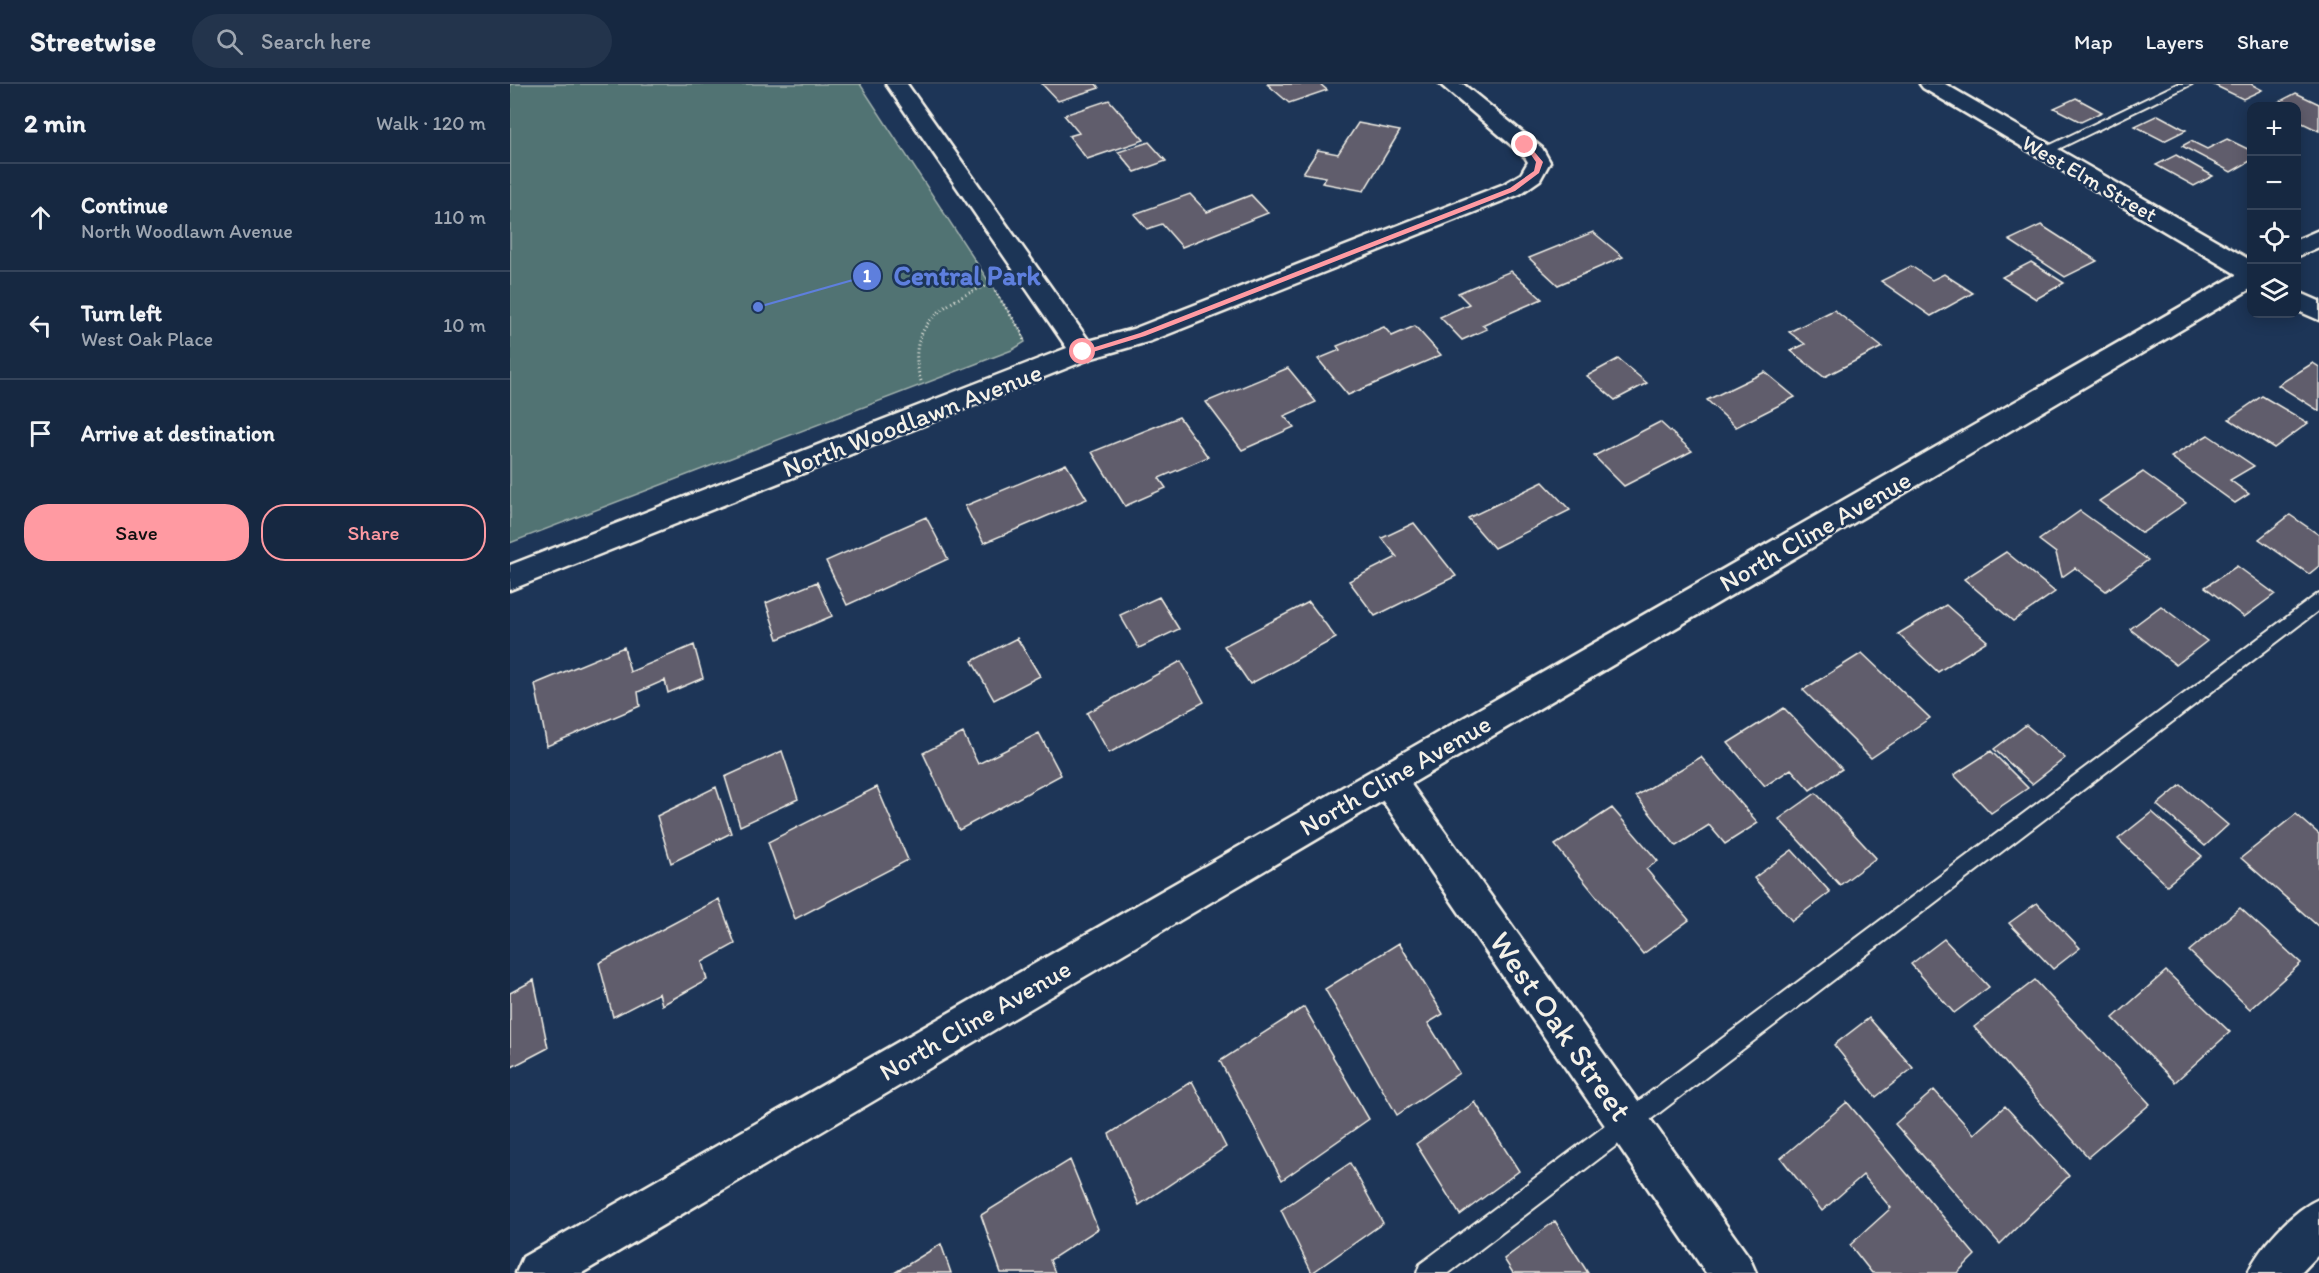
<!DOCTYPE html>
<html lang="en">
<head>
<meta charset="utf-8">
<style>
  :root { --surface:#162841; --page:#23344c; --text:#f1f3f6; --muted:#9ea6b1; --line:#35445a; --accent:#ff9aa2 }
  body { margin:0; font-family:Itim,sans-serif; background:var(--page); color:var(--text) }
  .controls { position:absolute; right:18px; top:18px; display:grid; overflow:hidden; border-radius:12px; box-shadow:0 3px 15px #0003 }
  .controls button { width:54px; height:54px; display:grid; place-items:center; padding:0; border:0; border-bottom:2px solid var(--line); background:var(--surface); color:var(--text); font:30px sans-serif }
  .stop { position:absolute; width:18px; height:18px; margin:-14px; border:4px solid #ff9aa2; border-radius:50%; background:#fff }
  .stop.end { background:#ff9aa2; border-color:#fff; box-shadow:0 2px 6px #0008 }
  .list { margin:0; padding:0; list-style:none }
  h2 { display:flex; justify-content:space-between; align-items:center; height:78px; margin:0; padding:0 24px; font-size:26px }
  h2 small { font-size:20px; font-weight:400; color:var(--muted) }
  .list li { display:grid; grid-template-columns:39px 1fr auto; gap:18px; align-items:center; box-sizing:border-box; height:108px; padding:0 24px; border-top:2px solid var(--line) }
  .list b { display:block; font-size:22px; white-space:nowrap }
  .list p { margin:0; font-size:20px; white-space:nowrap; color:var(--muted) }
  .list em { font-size:20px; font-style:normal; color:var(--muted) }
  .actions { display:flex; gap:12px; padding:18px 24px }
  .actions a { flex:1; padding:14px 0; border:2px solid var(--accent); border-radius:24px; text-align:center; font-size:21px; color:var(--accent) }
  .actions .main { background:var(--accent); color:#111 }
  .icon { flex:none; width:33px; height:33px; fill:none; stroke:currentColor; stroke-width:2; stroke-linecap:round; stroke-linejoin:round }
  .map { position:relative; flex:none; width:1809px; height:1189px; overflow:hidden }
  header { display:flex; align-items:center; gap:36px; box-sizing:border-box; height:84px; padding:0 30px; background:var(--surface); border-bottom:2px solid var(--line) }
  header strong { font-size:28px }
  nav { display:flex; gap:33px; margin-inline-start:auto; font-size:21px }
  .search { width:420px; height:54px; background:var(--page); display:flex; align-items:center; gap:15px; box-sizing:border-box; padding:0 21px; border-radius:33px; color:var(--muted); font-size:22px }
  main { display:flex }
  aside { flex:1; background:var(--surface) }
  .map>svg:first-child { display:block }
</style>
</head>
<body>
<header>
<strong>Streetwise</strong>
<div class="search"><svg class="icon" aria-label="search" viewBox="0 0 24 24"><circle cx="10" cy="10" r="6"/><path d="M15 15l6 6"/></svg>Search here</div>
<nav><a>Map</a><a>Layers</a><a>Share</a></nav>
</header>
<main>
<aside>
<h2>2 min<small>Walk · 120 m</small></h2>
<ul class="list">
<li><svg class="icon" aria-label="ahead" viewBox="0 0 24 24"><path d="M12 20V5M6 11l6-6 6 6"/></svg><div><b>Continue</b><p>North Woodlawn Avenue</p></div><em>110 m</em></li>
<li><svg class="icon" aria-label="left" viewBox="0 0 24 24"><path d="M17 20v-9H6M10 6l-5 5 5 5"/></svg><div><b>Turn left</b><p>West Oak Place</p></div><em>10 m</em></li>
<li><svg class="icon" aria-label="arrive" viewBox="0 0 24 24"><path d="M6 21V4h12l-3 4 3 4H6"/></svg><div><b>Arrive at destination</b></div></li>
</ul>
<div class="actions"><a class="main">Save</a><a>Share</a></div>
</aside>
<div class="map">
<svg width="1809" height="1189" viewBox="0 0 1809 1189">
  <rect width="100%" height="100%" fill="#1d3557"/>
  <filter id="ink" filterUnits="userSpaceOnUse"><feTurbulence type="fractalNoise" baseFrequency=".0167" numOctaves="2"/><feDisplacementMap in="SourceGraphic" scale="12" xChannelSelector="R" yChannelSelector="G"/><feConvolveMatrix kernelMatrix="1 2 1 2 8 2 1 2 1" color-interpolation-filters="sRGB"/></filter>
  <g filter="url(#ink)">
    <path fill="#517373" stroke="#a2b2ae" stroke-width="1.5" d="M0 0H350L511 247 515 258 502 266 0 459Z"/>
    <path fill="#605d6c" stroke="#f4f1e8" stroke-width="1.5" d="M532 0H586L589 4 548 17Z
      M757 0H810L817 6 779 19Z
      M1702 0H1741L1752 6 1733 15Z
      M1786 9 1809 20V47L1786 36V22H1761Z
      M1566 14 1592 28 1571 38 1544 24Z
      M599 16 634 56 577 75 559 52 569 49 554 31Z
      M1648 31 1676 46 1654 57 1625 42Z
      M848 39 890 47 854 107 812 99 816 93 793 89 808 66 828 70Z
      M1717 55 1742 67V76L1721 88 1672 62 1681 57 1697 65Z
      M639 58 656 77 625 88 608 68Z
      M1666 71 1703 92 1684 102 1646 81Z
      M680 110 697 128 741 111 758 129 672 163 652 140 637 145 624 130Z
      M1531 141 1587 177 1555 193 1499 156Z
      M1083 148 1113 173 1048 201 1019 174Z
      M1521 178 1554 199 1526 215 1492 193Z
      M1401 182 1422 196 1434 190 1463 209 1421 232 1371 197Z
      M1001 187 1032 215 972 241 977 245 952 256 930 233 959 220 948 209Z
      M1324 226 1372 263 1314 293 1281 267 1295 260 1279 248Z
      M905 242 931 271 838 311 808 275 830 266 827 262 874 243 882 252Z
      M1108 275 1137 299 1105 316 1077 292Z
      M1803 279 1809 283V327L1768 301Z
      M778 284 806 318 774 332 784 343 732 366 696 318Z
      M1255 288 1285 313 1226 343 1197 316Z
      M1752 312 1798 339 1764 364 1719 335Z
      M669 333 698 373 649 394 656 404 615 422 582 368Z
      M1150 338 1182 367 1114 402 1084 372Z
      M1698 351 1744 382 1720 396 1739 410 1725 419 1661 373Z
      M556 380 577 415 474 459 455 422Z
      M1633 388 1676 419 1632 449 1589 417Z
      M1033 398 1060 426 984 464 958 434Z
      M1570 427 1638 476 1596 507 1565 484 1552 493 1546 469 1529 456Z
      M1780 431 1809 451V482L1799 490 1749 455Z
      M416 433 438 475 337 521 316 477Z
      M904 439 946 492 865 532 839 497 887 473 872 454Z
      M1496 468 1545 508 1503 537 1454 495Z
      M1727 482 1765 510 1734 533 1695 503Z
      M307 498 322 532 268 555 256 519Z
      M649 513 669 545 629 564 610 531Z
      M799 518 826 554 740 600 714 562Z
      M1436 521 1477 557 1428 588 1388 550Z
      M1651 522 1697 557 1666 581 1620 545Z
      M507 554 530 592 484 616 462 577Z
      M184 561 193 594 158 609 155 596 128 608 130 622 37 662 25 600 114 563 120 588Z
      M1352 569 1420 634 1361 674 1293 606Z
      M671 577 694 618 599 669 577 629Z
      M1274 624 1332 685 1300 706 1281 685 1255 702 1218 659Z
      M1516 641 1555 674 1522 700 1484 665Z
      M453 649 468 680 529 649 551 691 449 746 413 669Z
      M272 667 288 715 230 742 215 693Z
      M1481 667 1518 704 1481 729 1444 691Z
      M1191 673 1248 739 1215 760 1199 741 1166 762 1126 712Z
      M1671 701 1718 741 1695 762 1647 721Z
      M206 703 221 749 161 779 147 732Z
      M367 703 398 776 285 835 258 758Z
      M1306 709 1366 774 1330 801 1269 735Z
      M1102 724 1148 777 1136 785 1179 836 1133 870 1045 761Z
      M1642 728 1692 772 1657 801 1608 755Z
      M1786 730 1809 750V843L1731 774Z
      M1282 766 1320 808 1282 837 1244 794Z
      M209 815 225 860 192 878 197 896 152 921 149 909 103 933 89 879Z
      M1527 819 1570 864 1543 885 1499 839Z
      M1730 824 1791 879 1740 925 1679 867Z
      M1434 855 1479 903 1444 929 1401 880Z
      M889 859 933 930 918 939 949 989 887 1031 815 905Z
      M1656 887 1720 948 1665 998 1603 934Z
      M24 896 38 964 0 984V909Z
      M1525 896 1640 1020 1578 1073 1464 943Z
      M794 923 859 1035 772 1096 710 977Z
      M1359 934 1403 984 1366 1013 1324 961Z
      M682 997 716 1063 629 1121 599 1050Z
      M1424 1006 1464 1050 1495 1022 1559 1092 1490 1160 1385 1040Z
      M965 1018 1009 1087 950 1131 906 1060Z
      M1337 1018 1465 1171 1447 1189H1362L1340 1161 1381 1124 1353 1091 1312 1127 1271 1074Z
      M560 1076 588 1145 540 1176 545 1189H491L471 1131Z
      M840 1079 873 1139 802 1189 771 1126Z
      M1045 1137 1078 1189H1003L994 1175Z
      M431 1160 441 1189H384Z"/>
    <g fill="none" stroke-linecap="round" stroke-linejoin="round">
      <g stroke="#f4f1e8" stroke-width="4">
        <path id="service" d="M1667 0H1682L1538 70 1528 67Z
          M1809 509V526L939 1189H907L910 1180Z"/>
      </g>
      <g stroke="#f4f1e8" stroke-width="5">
        <path id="minor" d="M376 0H397L579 257 623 245 994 100 1011 90 1018 78 1015 73 930 0H953L1032 64 1040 78 1030 96 1010 110 641 257 582 274 0 506V481L557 264Z
          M1410 0H1435L1742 177V196L1733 194 1413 4Z
          M1786 207 1809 217V236L1786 226Z
          M878 680 890 685 1239 1173 1246 1189H1196L866 707 860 696 866 685Z
          M1809 1115V1170L1791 1189H1738C1749 1163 1783 1126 1809 1115Z"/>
      </g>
      <g stroke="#f4f1e8" stroke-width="5">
        <path id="tertiary" d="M1809 146V163L1786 173V156Z
          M1742 185V204L72 1189H6L13 1173 1733 187Z"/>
      </g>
      <path stroke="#f4f1e8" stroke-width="3" stroke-dasharray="1 3" stroke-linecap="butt" d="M485 207 511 247 514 257
        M411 297C393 242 435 218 480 200"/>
      <use href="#service" fill="#1d3557" fill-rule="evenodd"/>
      <use href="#minor" fill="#1d3557" fill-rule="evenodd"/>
      <use href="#tertiary" fill="#1d3557" fill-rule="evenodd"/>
    </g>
  </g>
  <path fill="#ff9aa2" d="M1013 59H1017L1033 78 1029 89 1005 107 635 252 573 271 569 268 630 249 1000 104 1024 87 1026 78Z"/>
  <g text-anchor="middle" stroke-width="5" stroke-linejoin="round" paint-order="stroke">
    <g font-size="22" fill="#f4f1e8" stroke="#1d3557">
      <text transform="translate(1580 94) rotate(30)" y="8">West Elm Street</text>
    </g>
    <g font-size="26" fill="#f4f1e8" stroke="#1d3557">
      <text transform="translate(402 336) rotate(-21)" y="9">North Woodlawn Avenue</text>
      <text transform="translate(1305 447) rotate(-30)" y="9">North Cline Avenue</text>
      <text transform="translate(885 691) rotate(-30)" y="9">North Cline Avenue</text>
      <text transform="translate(465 936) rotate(-30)" y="9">North Cline Avenue</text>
    </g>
    <g font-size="32" fill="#f4f1e8" stroke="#1d3557">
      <text transform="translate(1051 942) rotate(55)" y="11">West Oak Street</text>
    </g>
  </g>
  <path fill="none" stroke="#5e7fdd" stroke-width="2" d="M248 223L357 192"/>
  <g fill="#5e7fdd" stroke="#1d3557" stroke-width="2">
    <circle cx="248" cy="223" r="6"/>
    <circle cx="357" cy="192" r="15"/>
  </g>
  <g font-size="18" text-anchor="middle" font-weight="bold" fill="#fff">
    <text x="357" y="198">1</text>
  </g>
  <g font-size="27" text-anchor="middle" font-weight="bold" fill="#5e7fdd" stroke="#1d3557" stroke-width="5" stroke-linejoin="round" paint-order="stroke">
    <text x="457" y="201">Central Park</text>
  </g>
</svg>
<div class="controls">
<button>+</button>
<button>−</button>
<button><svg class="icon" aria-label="locate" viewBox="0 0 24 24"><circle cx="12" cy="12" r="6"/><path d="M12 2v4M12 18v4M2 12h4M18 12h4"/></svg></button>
<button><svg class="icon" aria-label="layers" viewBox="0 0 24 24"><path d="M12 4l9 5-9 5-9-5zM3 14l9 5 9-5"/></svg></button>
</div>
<div class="stop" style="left:573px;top:268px"></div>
<div class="stop end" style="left:1015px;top:61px"></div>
</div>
</main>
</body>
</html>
